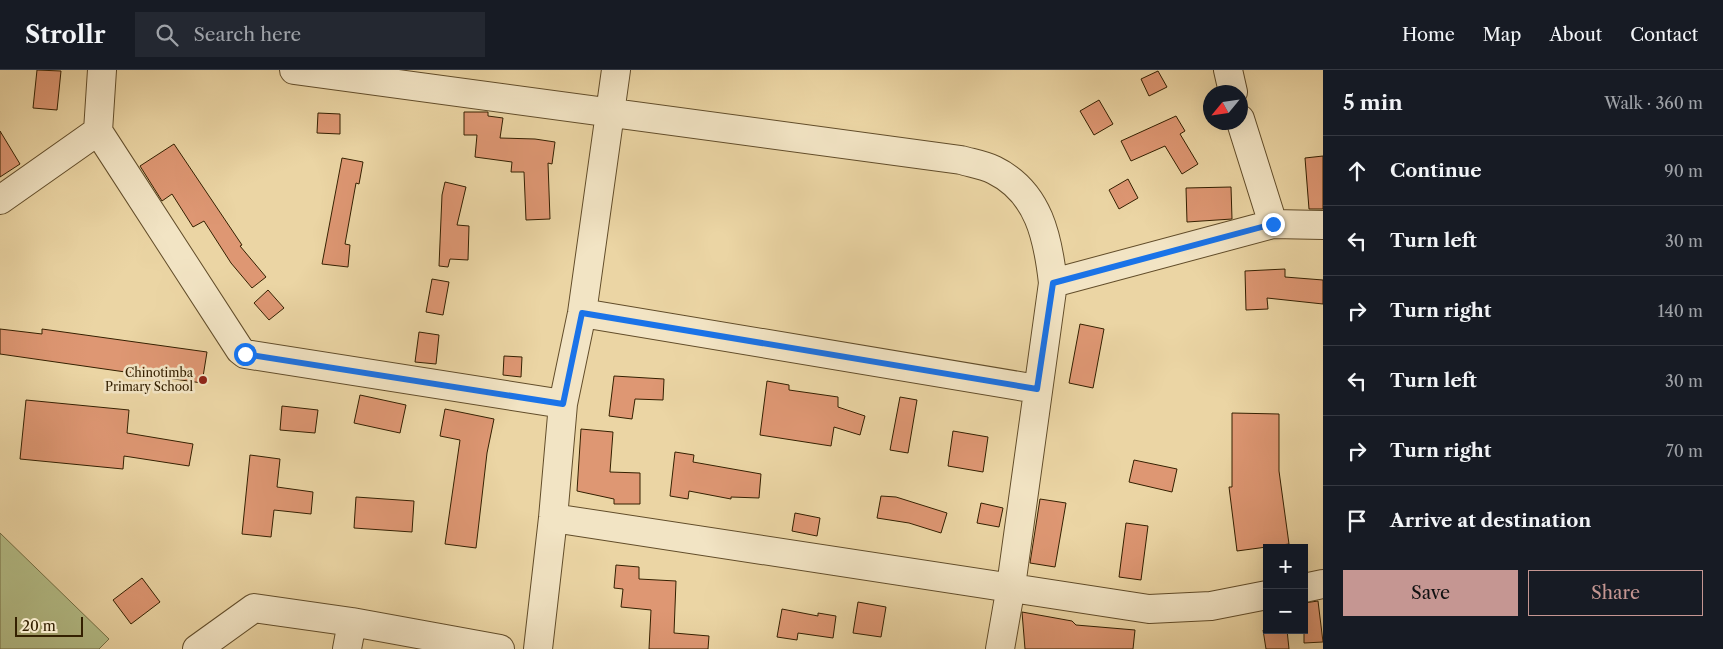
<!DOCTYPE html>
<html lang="en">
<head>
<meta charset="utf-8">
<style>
  :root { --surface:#171b24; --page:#242831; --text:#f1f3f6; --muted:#9ea1a6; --line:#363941; --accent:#c59692 }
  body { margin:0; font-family:"Libre Caslon Text",serif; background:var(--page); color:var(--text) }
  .controls { position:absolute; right:15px; bottom:15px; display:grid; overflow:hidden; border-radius:0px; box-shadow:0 5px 20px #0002 }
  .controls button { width:45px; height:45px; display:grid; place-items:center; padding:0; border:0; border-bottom:1px solid var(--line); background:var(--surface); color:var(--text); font:25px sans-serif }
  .compass { position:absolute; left:1203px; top:15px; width:45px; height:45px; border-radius:50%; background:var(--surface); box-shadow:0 5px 20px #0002; rotate:241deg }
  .scale { position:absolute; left:15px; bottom:12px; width:68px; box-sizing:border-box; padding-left:5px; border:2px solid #342001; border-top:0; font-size:14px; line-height:18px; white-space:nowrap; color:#342001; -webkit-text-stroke:4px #f2e4c4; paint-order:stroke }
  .stop { position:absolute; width:15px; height:15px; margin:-11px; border:4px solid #1a73e8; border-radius:50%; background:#fff }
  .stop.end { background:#1a73e8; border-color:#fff; box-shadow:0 1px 5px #0008 }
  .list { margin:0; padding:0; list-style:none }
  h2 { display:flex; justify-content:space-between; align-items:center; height:65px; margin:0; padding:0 20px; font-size:21px }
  h2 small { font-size:16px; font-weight:400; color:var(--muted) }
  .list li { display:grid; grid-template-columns:32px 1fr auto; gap:15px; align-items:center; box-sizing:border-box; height:70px; padding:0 20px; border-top:1px solid var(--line) }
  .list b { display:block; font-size:19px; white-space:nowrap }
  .list em { font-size:16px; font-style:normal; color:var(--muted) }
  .actions { display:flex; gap:10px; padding:15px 20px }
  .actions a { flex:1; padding:11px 0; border:1px solid var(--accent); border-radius:0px; text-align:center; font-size:18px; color:var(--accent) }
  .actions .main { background:var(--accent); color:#111 }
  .icon { flex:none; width:28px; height:28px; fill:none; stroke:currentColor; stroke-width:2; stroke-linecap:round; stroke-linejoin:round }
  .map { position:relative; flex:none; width:1323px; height:579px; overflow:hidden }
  header { display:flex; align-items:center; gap:30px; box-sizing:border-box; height:70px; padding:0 25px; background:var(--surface); border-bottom:1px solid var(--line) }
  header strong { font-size:24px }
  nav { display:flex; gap:28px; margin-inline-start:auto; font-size:18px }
  .search { width:350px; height:45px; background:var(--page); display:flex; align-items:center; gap:12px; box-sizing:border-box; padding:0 18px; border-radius:0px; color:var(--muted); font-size:19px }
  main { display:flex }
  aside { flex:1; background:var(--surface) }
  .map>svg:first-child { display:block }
</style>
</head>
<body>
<header>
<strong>Strollr</strong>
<div class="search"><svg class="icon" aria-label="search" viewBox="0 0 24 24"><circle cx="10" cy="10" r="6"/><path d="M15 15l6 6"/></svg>Search here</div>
<nav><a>Home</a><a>Map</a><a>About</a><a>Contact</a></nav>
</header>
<main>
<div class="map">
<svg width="1323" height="579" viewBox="0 0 1323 579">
  <rect width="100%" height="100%" fill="#ebd5a4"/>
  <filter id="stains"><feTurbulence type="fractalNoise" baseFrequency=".004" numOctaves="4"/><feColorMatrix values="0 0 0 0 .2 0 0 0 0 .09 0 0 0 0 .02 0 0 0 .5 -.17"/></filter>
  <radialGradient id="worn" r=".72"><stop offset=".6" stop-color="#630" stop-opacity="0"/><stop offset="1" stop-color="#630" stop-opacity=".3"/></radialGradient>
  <path fill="#b4be88" stroke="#746f44" d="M0 463 109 569 99 579H0Z"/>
  <path fill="#de9773" stroke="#342001" d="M37 0 61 1 57 40 33 38Z
    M1158 1 1167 17 1149 26 1141 9Z
    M1099 30 1113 54 1094 65 1080 41Z
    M464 42H488V46L503 48 500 68 535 69 555 72 552 94 548 93 550 149 526 150 524 102H511L512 92 475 87 477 65H464Z
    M318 43 340 44V64L317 63Z
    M1176 46 1185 61 1180 64 1198 94 1182 104 1165 76 1131 91 1121 71Z
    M0 61 20 94 0 107Z
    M174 74 242 175 240 176 266 207 252 218 231 193 204 151 193 157 172 124 162 131 140 96Z
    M1323 86V139H1309L1305 88Z
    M342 88 363 92 359 114 356 113 345 174 350 175 348 197 322 194Z
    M1128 109 1138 128 1119 139 1109 120Z
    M445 112 466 117 457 155 469 156 468 190 450 189 448 197 439 196 442 125Z
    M1231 117 1232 149 1187 152 1186 118Z
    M1285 199V207L1323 210V234L1267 228 1268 239 1246 240 1245 201Z
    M432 209 449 212 443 245 426 242Z
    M268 220 284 238 269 250 254 233Z
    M1080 254 1104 259 1093 318 1069 313Z
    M0 259 42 264V259L207 282 202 313 0 284Z
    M419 262 439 265 436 294 415 292Z
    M504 286 522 287 521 307 503 305Z
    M614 306 664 309 663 330 635 329 632 349 609 346Z
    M767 311 789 315V320L838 327V337L865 346 860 365 834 357 831 376 760 365Z
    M360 325 406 335 400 363 354 353Z
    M900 327 917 330 908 383 890 380Z
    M26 330 129 340 127 363 193 374 189 396 124 386 123 399 20 389Z
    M282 336 318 340 315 363 280 360Z
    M445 339 494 349 487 383 476 478 445 474 460 370 440 366Z
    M1232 343 1279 344V401L1289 474 1237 481 1229 417H1232Z
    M581 359 613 362 610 402 640 403V434H614V429L577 421Z
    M953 361 988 367 983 402 948 396Z
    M675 382 694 385 693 392 761 404 759 428 731 427V429L689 421 688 429 670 426Z
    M250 385 280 389 277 417 313 422 311 444 274 440 271 467 242 464Z
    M1134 390 1177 399 1172 422 1129 412Z
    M881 426 896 427 947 443 941 463 909 453 877 448Z
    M356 427 414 431 412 462 354 458Z
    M1040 429 1066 433 1055 497 1030 493Z
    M981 433 1003 438 999 457 977 453Z
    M795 443 820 448 817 466 792 461Z
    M1126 453 1148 456 1141 510 1119 507Z
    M616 495 639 497V509L676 511 674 563 709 566 708 579H649L651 540 621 537 623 519 614 518Z
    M142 508 160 532 131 554 113 530Z
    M1318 531 1323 572 1304 573V533Z
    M858 532 886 537 881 567 853 563Z
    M782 539 818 546V543L836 546 833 568 798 563 797 570 777 567Z
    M1022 542 1072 551 1076 555 1135 560 1133 579H1025Z
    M1263 560H1287L1289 579H1266Z"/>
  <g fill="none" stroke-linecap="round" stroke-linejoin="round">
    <g stroke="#624d2a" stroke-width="30">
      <path id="minor" d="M102 0 98 61 240 280 245 284 563 334
        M294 0 961 90C971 93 984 95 994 100 1039 122 1048 168 1053 213L1011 516 1000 579
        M1228 0 1233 22
        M1240 49 1273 154
        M0 130 98 61
        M1053 213 1273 154 1323 155
        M582 243 1037 319
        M553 448 1149 539 1211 536 1267 525
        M1304 518 1323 514
        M352 552 500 579
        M197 579 254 538 352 552 347 579
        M538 579 553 448 563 334 582 243 616 0"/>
    </g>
    <use href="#minor" stroke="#f2e4c4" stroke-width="28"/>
  </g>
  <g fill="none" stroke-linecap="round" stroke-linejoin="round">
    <path stroke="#1a73e8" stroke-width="6" d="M245 284 563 334 582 243 1037 319 1053 213 1273 154"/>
  </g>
  <circle fill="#8f2418" stroke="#f2e4c4" stroke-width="2" cx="203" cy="310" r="5"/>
  <g text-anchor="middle" stroke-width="5" stroke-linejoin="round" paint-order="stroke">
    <g font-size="12" fill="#342001" stroke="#f2e4c4" text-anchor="end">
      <text x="193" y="307">Chinotimba<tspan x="193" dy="14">Primary School</tspan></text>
    </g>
  </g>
  <rect width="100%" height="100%" filter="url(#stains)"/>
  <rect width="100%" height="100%" fill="url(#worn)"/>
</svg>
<div class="controls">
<button>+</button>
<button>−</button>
</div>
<svg class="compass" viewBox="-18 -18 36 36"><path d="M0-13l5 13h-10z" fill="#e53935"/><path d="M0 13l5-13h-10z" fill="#9ea1a6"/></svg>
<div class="scale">20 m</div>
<div class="stop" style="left:245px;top:284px"></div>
<div class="stop end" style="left:1273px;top:154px"></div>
</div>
<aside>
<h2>5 min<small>Walk · 360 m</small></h2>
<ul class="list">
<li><svg class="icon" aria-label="ahead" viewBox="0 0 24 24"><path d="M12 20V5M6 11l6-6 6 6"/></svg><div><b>Continue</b></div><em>90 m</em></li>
<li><svg class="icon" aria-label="left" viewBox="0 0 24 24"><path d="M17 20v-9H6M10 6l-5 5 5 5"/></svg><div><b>Turn left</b></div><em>30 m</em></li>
<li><svg class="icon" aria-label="right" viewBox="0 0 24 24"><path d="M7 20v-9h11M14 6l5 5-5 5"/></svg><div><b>Turn right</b></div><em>140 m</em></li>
<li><svg class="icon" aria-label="left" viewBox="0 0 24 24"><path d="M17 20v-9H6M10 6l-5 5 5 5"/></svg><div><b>Turn left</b></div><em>30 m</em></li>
<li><svg class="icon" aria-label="right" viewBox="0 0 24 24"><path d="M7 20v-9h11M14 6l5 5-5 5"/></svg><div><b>Turn right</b></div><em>70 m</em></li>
<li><svg class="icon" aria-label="arrive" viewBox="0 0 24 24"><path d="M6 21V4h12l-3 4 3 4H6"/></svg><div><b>Arrive at destination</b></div></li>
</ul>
<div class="actions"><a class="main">Save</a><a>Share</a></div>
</aside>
</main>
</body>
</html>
